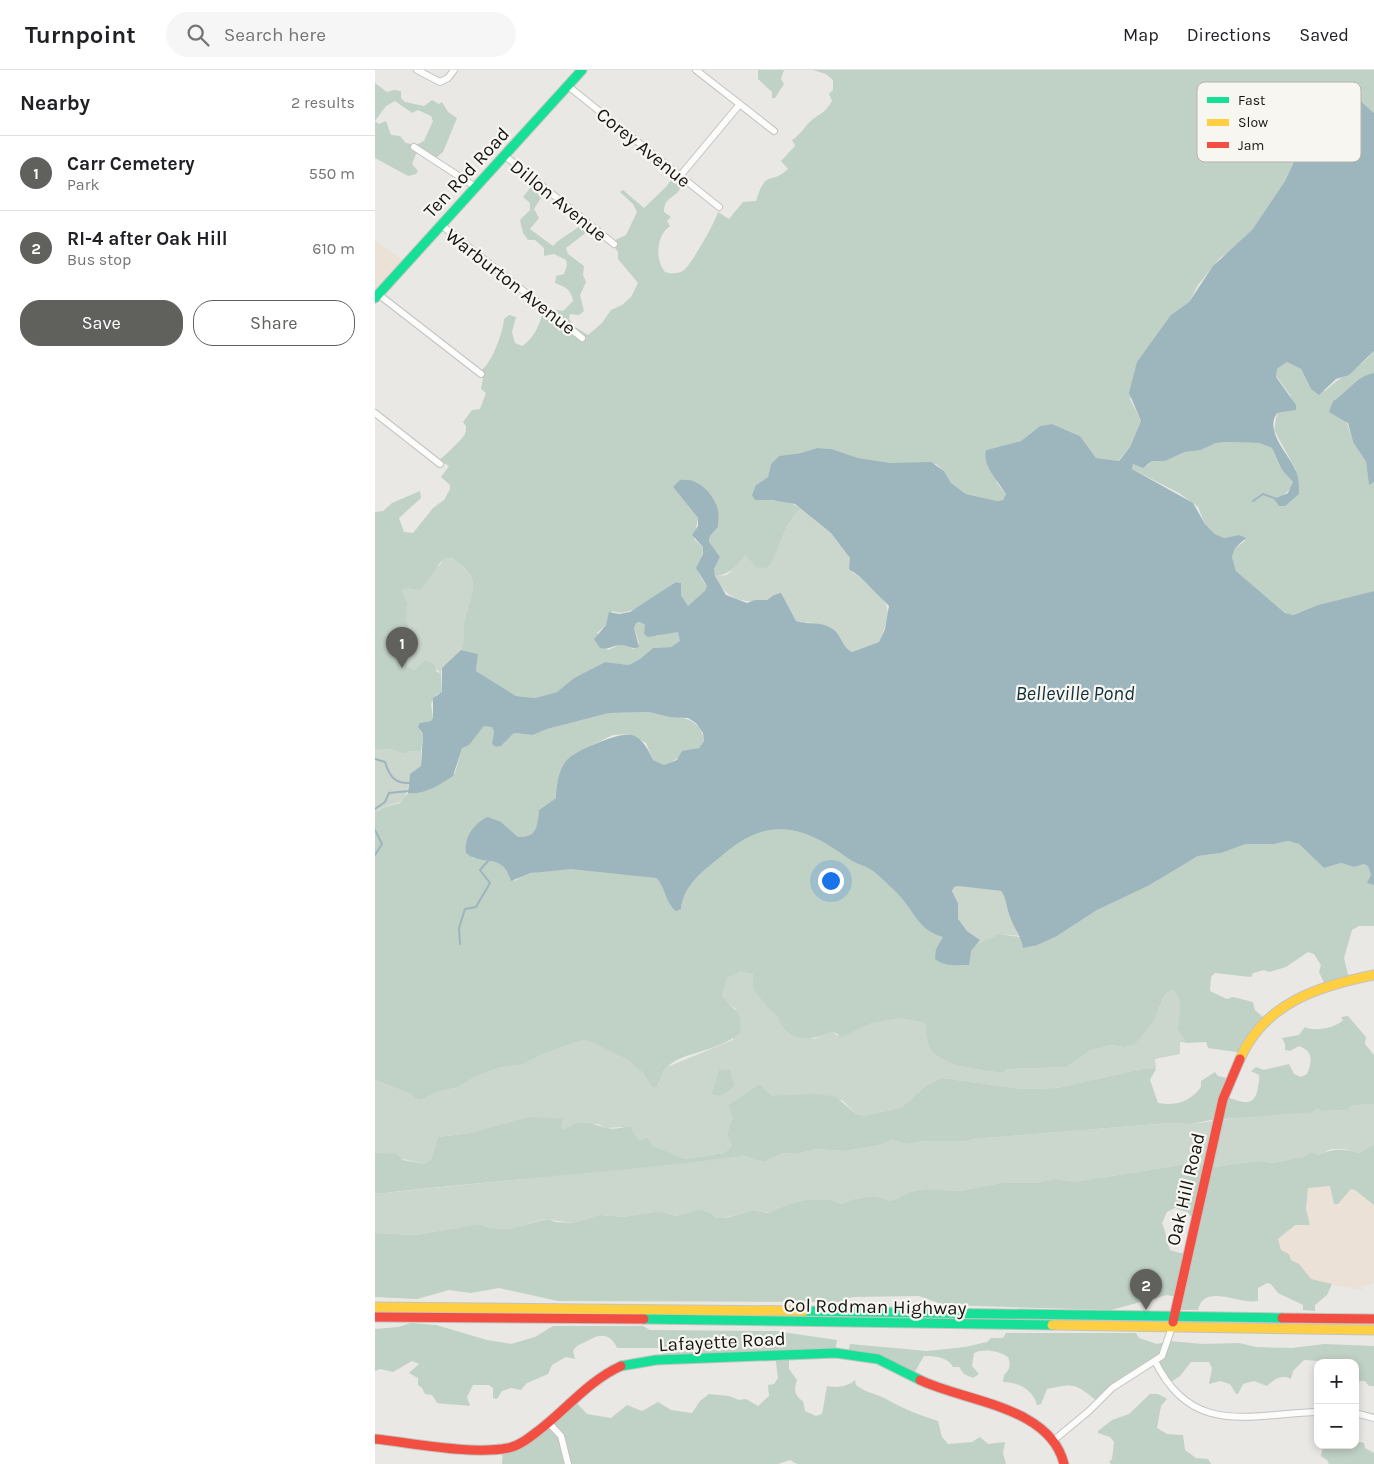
<!DOCTYPE html>
<html lang="en">
<head>
<meta charset="utf-8">
<style>
  :root { --surface:#fff; --page:#f6f6f6; --text:#202124; --muted:#757577; --line:#e0e0e0; --accent:#60605d }
  body { margin:0; font-family:Karla,sans-serif; background:var(--page); color:var(--text) }
  .controls { position:absolute; right:15px; bottom:15px; display:grid; overflow:hidden; border-radius:10px; box-shadow:0 2px 8px #0003 }
  .controls button { width:45px; height:45px; display:grid; place-items:center; padding:0; border:0; border-bottom:1px solid var(--line); background:var(--surface); color:var(--text); font:25px sans-serif }
  .you { position:absolute; left:455px; top:810px; width:18px; height:18px; margin:-12px; border:4px solid #fff; border-radius:50%; background:#1a73e8; box-shadow:0 0 0 8px #1a73e833 }
  .badge { display:grid; place-items:center; width:32px; height:32px; border-radius:50%; background:var(--accent); color:#fff; font-size:16px; font-weight:700 }
  .pin { position:absolute; translate:-50% -41px; filter:drop-shadow(0 1px 2px #0008) }
  .pin::after { content:''; position:absolute; top:26px; width:18px; height:15px; background:inherit; clip-path:polygon(0 0,100% 0,50% 100%) }
  .list { margin:0; padding:0; list-style:none }
  h2 { display:flex; justify-content:space-between; align-items:center; height:65px; margin:0; padding:0 20px; font-size:21px }
  h2 small { font-size:16px; font-weight:400; color:var(--muted) }
  .list li { display:grid; grid-template-columns:32px 1fr auto; gap:15px; align-items:center; box-sizing:border-box; height:75px; padding:0 20px; border-top:1px solid var(--line) }
  .list b { display:block; font-size:19px; white-space:nowrap }
  .list p { margin:0; font-size:16px; white-space:nowrap; color:var(--muted) }
  .list em { font-size:16px; font-style:normal; color:var(--muted) }
  .actions { display:flex; gap:10px; padding:15px 20px }
  .actions a { flex:1; padding:11px 0; border:1px solid var(--accent); border-radius:20px; text-align:center; font-size:18px; color:var(--accent) }
  .actions .main { background:var(--accent); color:#fff }
  .icon { flex:none; width:28px; height:28px; fill:none; stroke:currentColor; stroke-width:2; stroke-linecap:round; stroke-linejoin:round }
  .map { position:relative; flex:none; width:999px; height:1394px; overflow:hidden }
  header { display:flex; align-items:center; gap:30px; box-sizing:border-box; height:70px; padding:0 25px; background:var(--surface); border-bottom:1px solid var(--line) }
  header strong { font-size:24px }
  nav { display:flex; gap:28px; margin-inline-start:auto; font-size:18px }
  .search { width:350px; height:45px; background:var(--page); display:flex; align-items:center; gap:12px; box-sizing:border-box; padding:0 18px; border-radius:28px; color:var(--muted); font-size:19px }
  main { display:flex }
  aside { flex:1; background:var(--surface) }
  .map>svg:first-child { display:block }
</style>
</head>
<body>
<header>
<strong>Turnpoint</strong>
<div class="search"><svg class="icon" aria-label="search" viewBox="0 0 24 24"><circle cx="10" cy="10" r="6"/><path d="M15 15l6 6"/></svg>Search here</div>
<nav><a>Map</a><a>Directions</a><a>Saved</a></nav>
</header>
<main>
<aside>
<h2>Nearby<small>2 results</small></h2>
<ul class="list">
<li><span class="badge">1</span><div><b>Carr Cemetery</b><p>Park</p></div><em>550 m</em></li>
<li><span class="badge">2</span><div><b>RI-4 after Oak Hill</b><p>Bus stop</p></div><em>610 m</em></li>
</ul>
<div class="actions"><a class="main">Save</a><a>Share</a></div>
</aside>
<div class="map">
<svg width="999" height="1394" viewBox="0 0 999 1394">
  <rect width="100%" height="100%" fill="#e9e8e5"/>
  <path fill="#ebe1d6" d="M0 170 33 194 0 234Z
    M955 1116 957 1120 958 1131 971 1125 976 1119 980 1120 999 1135V1213L986 1217 988 1220 942 1212 936 1209 924 1194 916 1190 914 1184 906 1180 903 1173V1169L916 1157 920 1155 928 1156 932 1150 931 1121 933 1118Z"/>
  <path fill="#cbd6cd" d="M426 439 456 463 475 488 478 503 484 506C511 535 522 530 504 572L477 582 470 579 462 563 433 552 428 553 421 551 406 524 399 525 392 530C368 534 351 530 340 506L352 505 371 485 396 494C406 476 409 452 426 439Z
    M77 488C107 510 99 519 90 549 89 554 92 559 91 564 89 580 79 589 67 598L66 603 50 590 39 602 32 596 35 574 31 550 33 534 27 520 65 495 68 489Z
    M17 679 28 684 34 681 46 682V697L35 704C30 743 26 726 0 742V680Z
    M583 816 626 821 632 830 634 844 645 866 624 864 600 875 605 870 592 861 582 849 583 833 577 821 578 817Z
    M365 900 378 904V920L395 940 399 941 410 958 439 969 457 962 465 967 497 953 525 948 550 953C551 960 551 970 554 976 562 997 609 1000 628 1003L632 999 692 997 716 980 735 975 749 977 759 975 784 939 790 924 797 920C810 930 804 944 802 959L812 973 805 972V984L780 989 781 999H767L682 1018 647 1019 567 1008 552 1015 527 1037 490 1046 481 1044 467 1030 397 1026 384 1014 353 1035 359 1048 352 1064 357 1076 349 1083 310 1089 264 1071 248 1057 231 1058 223 1054 187 1059 188 1049 137 1053 95 1063 63 1067 56 1089 50 1094 0 1083V1010L33 1023 42 1029H47L65 1021 84 1017 98 1008 123 998 149 994 166 985 207 970 217 971 251 989 268 1003 277 1017 283 1015 286 1005 292 997 358 970 361 939 351 933 347 926 352 908Z
    M999 1034V1074L984 1083 969 1079H956L944 1085 898 1093 883 1091 839 1097 812 1094 699 1112 681 1109 660 1113H626L585 1121 550 1119 535 1122 516 1131 500 1126 479 1129 466 1134 456 1130H432L421 1132 396 1143 377 1140 349 1148H340L321 1141 301 1146 285 1141 248 1147 226 1145 197 1153 170 1149 134 1159 115 1158 104 1154 40 1165 0 1163V1124L372 1086 389 1092 406 1083 421 1084 441 1079 470 1081 505 1075 517 1070 532 1074 550 1071H592L597 1069 794 1053 815 1054 941 1038 948 1041 972 1040 978 1035Z"/>
  <path fill="#c0d1c5" fill-rule="evenodd" d="M383 0H409L406 9 409 14 400 28H397V22L383 9Z
    M438 0H999V43L972 19 904 16 902 25 907 43 927 55 931 69 928 82 919 92 910 111 877 160 862 176 845 188 823 215 814 232 796 245 755 329 766 351 755 377 743 391 721 388 705 366 677 354 665 356 646 371 611 380 622 413 631 424 628 430 622 431 591 424 576 413 569 401 561 394 516 393 483 388 457 379 442 378 426 383 404 386 396 394 393 407 381 415 380 430C395 430 414 429 426 439 409 452 406 476 396 494L391 498 381 497 371 485C361 496 355 505 340 506L339 499 345 487 334 473 335 466 343 457C337 432 338 416 310 409L298 417 323 448 319 469 328 477C328 497 315 494 332 516L331 521 313 536 306 525V513L301 512C284 523 258 549 237 541L231 555 222 563 233 580 246 574 259 579 264 573 259 558 261 553 266 552 282 566 295 562H303L306 571 296 577 278 578 265 589 254 595 230 592 199 608 182 622 160 628 141 626 101 601 103 584 86 580C92 566 87 559 90 549 98 519 108 510 77 488L68 489 45 520 33 518 27 520 33 534 31 550 36 566 32 596 39 601 50 590 59 594 62 602 66 603 67 623 62 624 56 634 58 648 56 651 45 653V661L48 664 46 682 35 681 28 684 17 679 0 680V442L8 441 17 433 45 421 46 428 24 448 29 462 38 463 58 438 69 430 75 419V415L66 407 74 396 64 390C67 389 89 367 90 364 91 362 91 359 91 356L88 352 97 340 105 339 111 323 106 319 108 308 104 302C116 296 128 263 129 249L134 245 141 247 137 262 140 273 147 276C159 269 166 252 169 238L188 241 198 231C196 219 190 217 180 213L181 206 189 204 192 195 191 190 179 184 169 186V178L160 170H153L148 163 145 150 155 140V133L148 127 160 112 171 120 159 139 164 148 155 159 178 176C186 167 197 163 207 154L213 161 191 178 193 184 209 196 208 205 211 212 205 225 209 241 204 245 195 244 194 249 200 257 213 265 227 253 236 240 247 235 256 227 263 213 243 189V182L236 172 251 165 262 142 258 134 245 122 248 120 269 138 291 117 301 103 310 111C307 114 305 119 303 122 296 129 289 129 289 142L296 147 292 151 295 156C281 165 280 190 290 202 296 204 304 204 309 200 316 195 341 151 343 142L354 149 368 132 381 131C391 98 395 116 413 99L406 91 420 76 417 70C426 65 429 56 437 50 447 42 450 43 457 31L454 24 458 20V10L451 4Z
    M0 13 12 22 19 20 26 21V28L30 32 49 36 57 30 64 34 67 32 73 42 82 48 68 82 60 89 47 82 41 84 37 94 43 101 41 104 33 106 0 88V51L4 54 11 51 16 65 25 66 31 73 41 75 49 71 58 51 56 46 43 40 37 43 20 31 11 36 0 51Z
    M999 281V303C982 305 972 323 958 331L972 353 978 372 991 392 994 414 999 412V521L943 535 917 545 910 543 861 501 857 487 860 478 870 471 864 465 849 468 840 464 830 454 823 437 804 423 757 399 758 394 772 396 777 391H790L810 382 826 380 841 373 851 372 884 373 897 378 907 400 918 412 917 418 908 425 924 424 921 400 899 360 902 343 921 340 915 325 901 306 902 299 912 292 926 299 936 319 950 321C965 306 985 299 999 281Z
    M274 642C295 647 326 643 329 671L324 678C310 680 303 691 289 695L278 690 271 673 253 664 238 665 217 675 182 712 181 728 164 740C162 758 165 767 143 767L126 752 97 788 126 793 140 811C173 788 242 803 281 808L286 813 296 837 306 839C309 813 330 800 349 784 395 745 429 756 474 789 481 794 491 796 498 801 505 807 523 823 528 830 541 846 546 861 569 867L561 879 596 881 600 875 624 864 645 867 647 869 682 866 722 840 773 816 823 786 846 783 871 774H899L913 771 924 774 949 798 966 793 979 797 989 794 993 795 999 815V856H984L977 860 969 888 974 909 950 915 944 902 946 895 939 884 933 882 911 897 894 902 889 900 878 903 876 907 840 903 836 907 835 921 852 929 858 927 878 932 880 940 891 950 868 983 833 978 831 972 812 973 802 959C804 944 810 930 797 920L790 924 779 950 759 975 749 977 735 975 716 980 692 997 632 999 628 1003C609 1000 562 997 554 976 551 970 551 960 550 953L525 948 497 953 464 968 463 964 457 962C440 969 419 974 407 955 404 949 401 942 395 940L378 920V904L365 901 352 908 347 926C359 945 367 934 365 963 343 982 309 981 292 997 285 1003 286 1012 281 1017H277L268 1003 251 989 217 972 207 970 166 985 149 994 123 998 98 1008 84 1017 65 1021 47 1029H42L33 1023 0 1010V742L10 737 25 733 33 723C49 726 67 712 80 703L87 677 99 668 109 656H117L119 661 117 674 121 677 126 676 139 663 158 665 172 659 234 643Z
    M973 946 991 967 990 974 999 985V1034L978 1035 972 1040 948 1041 941 1038 937 1042 836 1050 815 1054 794 1053 597 1069 592 1071H550L532 1074 517 1070 505 1075 470 1081 441 1079 421 1084 407 1083 389 1092 371 1086C248 1101 124 1110 0 1124V1083L22 1084 28 1090 50 1094 56 1089 63 1067 95 1063 156 1047 188 1049 187 1059C194 1058 197 1053 205 1053 215 1052 222 1056 232 1058 239 1060 248 1057 255 1057L264 1071 272 1068 278 1076 310 1089 349 1083 357 1076 352 1064 358 1048 353 1035 384 1014 397 1026 441 1024 461 1027 481 1044 490 1046 527 1037 552 1015 567 1008 647 1019 682 1018 767 999H781L775 1010 783 1033C801 1036 815 1032 826 1017V1011L840 1002 843 1006 856 1009 851 1027C863 1030 877 1039 882 1022 883 1016 885 1011 884 1005L876 1001 881 997 889 1000 914 994 919 1004 926 1007 932 1004C937 991 939 982 924 976L915 981 910 980V974L907 968 924 965 930 957C939 962 961 958 968 950L966 947Z
    M344 1000H355L359 1016 346 1026 337 1024Z
    M999 1074V1135L980 1120 976 1119 963 1134H959L955 1116 933 1118 931 1139 935 1155H920L903 1169 906 1180 914 1184 916 1190 924 1194 936 1209 957 1214 952 1225 940 1235V1241L928 1240V1235L903 1223 896 1214 892 1213 883 1218V1231C864 1235 829 1212 823 1240H800L802 1227 792 1225 736 1240 569 1235 544 1226 477 1227 464 1232 183 1231 124 1218 96 1223 74 1220 42 1229 0 1227V1163L40 1165 104 1154 115 1158 134 1159 172 1149 181 1152 197 1153 226 1145 248 1147 285 1141 301 1146 324 1140 335 1143 340 1148H351L377 1140 393 1143 421 1132 432 1130H456L466 1134 479 1129 500 1126 516 1131 535 1122 550 1119 585 1121 626 1113H660L681 1109 699 1112 812 1094 839 1097 883 1091 898 1093 930 1087 935 1083 944 1085C959 1078 968 1079 984 1083ZM800 1138 812 1142 819 1150 812 1182 805 1183 795 1180C791 1170 791 1162 787 1153L792 1142Z
    M36 1253 61 1255 112 1270 136 1274 160 1267 178 1256H268L275 1260 400 1261 462 1270 460 1282 414 1285V1299L422 1310C419 1319 419 1326 428 1331L430 1341 441 1346 447 1344 452 1316C461 1318 473 1317 480 1310L481 1315C491 1323 503 1324 513 1330 529 1339 544 1345 563 1351L567 1367 573 1374 597 1372 605 1367 613 1374 630 1372 628 1383 631 1394H422L415 1390 403 1394H127L128 1379 140 1376 199 1330 212 1344 236 1348 252 1335 267 1341 283 1332 296 1340 317 1343 325 1331 334 1324 354 1326 364 1330 371 1329 383 1336 394 1326 393 1315 399 1314 403 1308 400 1285 287 1289V1278H242C236 1264 226 1263 214 1270 207 1274 202 1274 198 1281L200 1289 191 1287 177 1295 173 1304 152 1313 146 1320 136 1318 127 1321 122 1329 118 1328V1318L114 1315H98L92 1327 95 1336C84 1334 72 1335 62 1333L57 1325 50 1324 47 1318 43 1315V1308L34 1303 44 1294 37 1291 18 1302 5 1299 0 1301V1259L23 1257Z
    M631 1263H761L764 1268 782 1274 794 1271 828 1274 864 1273 881 1277 917 1278 949 1274 999 1276V1316H994L990 1311H983L980 1307V1293L929 1290 918 1301 916 1309C906 1304 899 1309 892 1316L879 1311 868 1314 863 1324H861L855 1314 845 1311 834 1314 837 1298 834 1292H816L805 1306 793 1314 779 1292 722 1331C700 1313 699 1313 672 1319L666 1334 662 1335C658 1319 642 1312 628 1312L629 1305C635 1300 636 1295 633 1287 625 1281 608 1278 599 1283L597 1296 604 1304 598 1308 589 1304 584 1297H578C573 1287 559 1286 549 1286L538 1305 505 1290 473 1284 475 1274 552 1281 590 1277 612 1272 616 1268H628Z
    M775 1324H783L792 1329 786 1336 782 1358 792 1364 808 1365 810 1380 821 1388 833 1389 836 1394H736L734 1392 737 1389 739 1372 735 1367 723 1363V1361L737 1350 754 1344Z
    M985 1372 989 1373 990 1378 999 1383V1394H954L952 1390 946 1386 948 1376C960 1380 974 1378 985 1372Z"/>
  <path fill="#9db5bd" d="M928 13C969 13 969 16 999 43V281L974 305 961 309 944 325 936 319 926 299 912 292 902 299 901 307 921 335V340L902 343C889 362 914 384 921 401 924 408 924 416 924 424L910 436H904L899 429 913 423 918 412 907 400 897 378 884 373 851 372 841 373 826 380 810 382 790 391H777L768 398 758 394 757 399 818 433 830 454 840 464 849 468 864 465 871 468 860 478 857 487 861 501 910 543 918 545 943 535 999 521V815L992 813 996 805 993 796 989 794 979 797 966 793 949 798 924 774 913 771 899 774H871L846 783 823 786 773 816 722 840 682 866 662 875 648 878C646 865 638 857 634 844 631 835 632 829 626 821L583 816 579 817 577 821 583 833V849L592 861 605 870 596 881 594 895C582 895 570 897 560 889L561 879 568 867C546 861 541 846 528 830 523 823 505 807 498 801 491 796 481 794 474 789 429 756 395 745 349 784 330 800 309 813 306 839L301 841C290 833 291 817 281 808L196 799 156 803 136 811C127 781 110 798 91 783 89 767 99 753 113 747L126 752 143 767C163 767 162 757 164 740L181 728C181 715 184 697 194 688 203 680 246 661 257 665 268 669 273 679 278 690L289 695 302 690 307 681 324 678 329 671 328 663 321 653 313 648 295 647 274 642 234 643 172 659 158 665 139 663 126 676 121 677 117 674 119 661 117 657 109 656 94 675 87 678 78 706C66 714 47 726 33 723L35 704 46 696 48 664 43 657 45 653 56 651 58 648V628L67 622V598L86 580 103 584 101 601 141 626 160 628 182 622 199 608 230 592 254 595 265 589 278 578 296 577 305 571 303 562 273 567 269 564 270 555 265 552 261 553 259 558 264 577C256 580 253 575 246 575 238 575 235 580 225 578L219 569 231 555 234 542 244 544 255 542 301 512 306 513V525L313 536 330 521 332 516 321 498 328 484V477L317 465 323 456V448L298 417 305 410C322 406 339 424 343 440 344 446 343 452 343 457L335 466 334 472 345 487 339 499 340 506 351 525 372 533 380 530H392L399 525 406 523 421 551C433 555 444 551 456 558 467 564 466 577 477 582L504 572 510 559 514 536 484 506 474 499 475 488 456 463 420 434 397 430H380L377 425 381 415 393 407 396 394 404 386 426 383 442 378 457 379 483 388 516 393 556 392 569 401 576 413 591 424 622 431 628 430 631 424C624 412 607 396 611 380L646 371 665 356 677 354 705 366 721 388 744 391 755 377 766 351 754 323 762 292 796 245 814 232 838 196 877 160 910 111 919 92 928 82 931 69 927 56 907 43 899 30 904 16Z
    M999 303V412L994 415 991 392 978 372 973 353 954 342 958 331C972 323 982 305 999 303Z"/>
  <g fill="none" stroke-linecap="round" stroke-linejoin="round">
    <path stroke="#9db5bd" stroke-width="2" d="M878 431 888 424 902 429
      M0 689 10 692C14 705 19 714 35 713
      M0 739 10 732 14 723 34 721
      M0 760 7 774 0 785
      M85 874 84 858 90 839 101 837 115 813 105 800 114 790"/>
    <g stroke="#c3c3c1" stroke-width="8">
      <path id="street" d="M42 0 65 12 73 8 79 0
        M321 0 399 61
        M193 16 344 137
        M39 77 99 116
        M129 85 239 174
        M305 106 365 34
        M65 154 207 268
        M3 224 106 304
        M0 343 65 394
        M780 1291C817 1367 874 1344 943 1342
        M980 1343 999 1348
        M173 1352 186 1366 193 1394
        M679 1370 714 1341 737 1318 787 1286 797 1257"/>
    </g>
    <g stroke="#c3c3c1" stroke-width="11">
      <path id="fast" d="M0 228 207 0
        M429 1241 907 1248
        M269 1249 677 1255
        M246 1296 281 1290 461 1283 503 1289 545 1310"/>
    </g>
    <g stroke="#c3c3c1" stroke-width="11">
      <path id="slow" d="M865 989C889 933 944 916 999 905
        M0 1237 429 1241
        M677 1255 999 1260"/>
    </g>
    <g stroke="#c3c3c1" stroke-width="11">
      <path id="jam" d="M0 1247 269 1249
        M907 1248 999 1249
        M798 1252 848 1029 865 989
        M545 1310C591 1332 675 1336 689 1394
        M0 1369C38 1373 96 1385 133 1378 144 1376 154 1368 163 1361 191 1340 213 1311 246 1296"/>
    </g>
    <use href="#street" stroke="#fcfcfb" stroke-width="6"/>
    <use href="#fast" stroke="#16e098" stroke-width="9"/>
    <use href="#slow" stroke="#ffcf43" stroke-width="9"/>
    <use href="#jam" stroke="#f24e42" stroke-width="9"/>
  </g>
  <g text-anchor="middle" stroke-width="4.5" stroke-linejoin="round" paint-order="stroke">
    <g font-size="19" fill="#171614" stroke="#f8f6f1">
      <text transform="translate(269 77) rotate(39)" y="7">Corey Avenue</text>
      <text transform="translate(91 102) rotate(-47)" y="7">Ten Rod Road</text>
      <text transform="translate(184 130) rotate(39)" y="7">Dillon Avenue</text>
      <text transform="translate(136 211) rotate(38)" y="7">Warburton Avenue</text>
      <text transform="translate(810 1119) rotate(-77)" y="7">Oak Hill Road</text>
      <text transform="translate(500 1236) rotate(1)" y="7">Col Rodman Highway</text>
      <text transform="translate(347 1271) rotate(-3)" y="7">Lafayette Road</text>
    </g>
    <g font-size="20" font-style="italic" fill="#0e303b" stroke="#f8f6f1">
      <text x="700" y="630">Belleville Pond</text>
    </g>
  </g>
  <rect x="822" y="12" width="164" height="80" rx="8" fill="#f8f6f1" stroke="#b4b3af" stroke-width="1"/>
  <rect x="832" y="27" width="22" height="6" fill="#16e098"/>
  <rect x="832" y="49" width="22" height="7" fill="#ffcf43"/>
  <rect x="832" y="72" width="22" height="6" fill="#f24e42"/>
  <g font-size="14" fill="#171614">
    <text x="863" y="35">Fast</text>
    <text x="863" y="57">Slow</text>
    <text x="863" y="80">Jam</text>
  </g>
</svg>
<div class="controls">
<button>+</button>
<button>−</button>
</div>
<div class="you"></div>
<div class="pin badge" style="left:27px;top:598px">1</div>
<div class="pin badge" style="left:771px;top:1240px">2</div>
</div>
</main>
</body>
</html>
